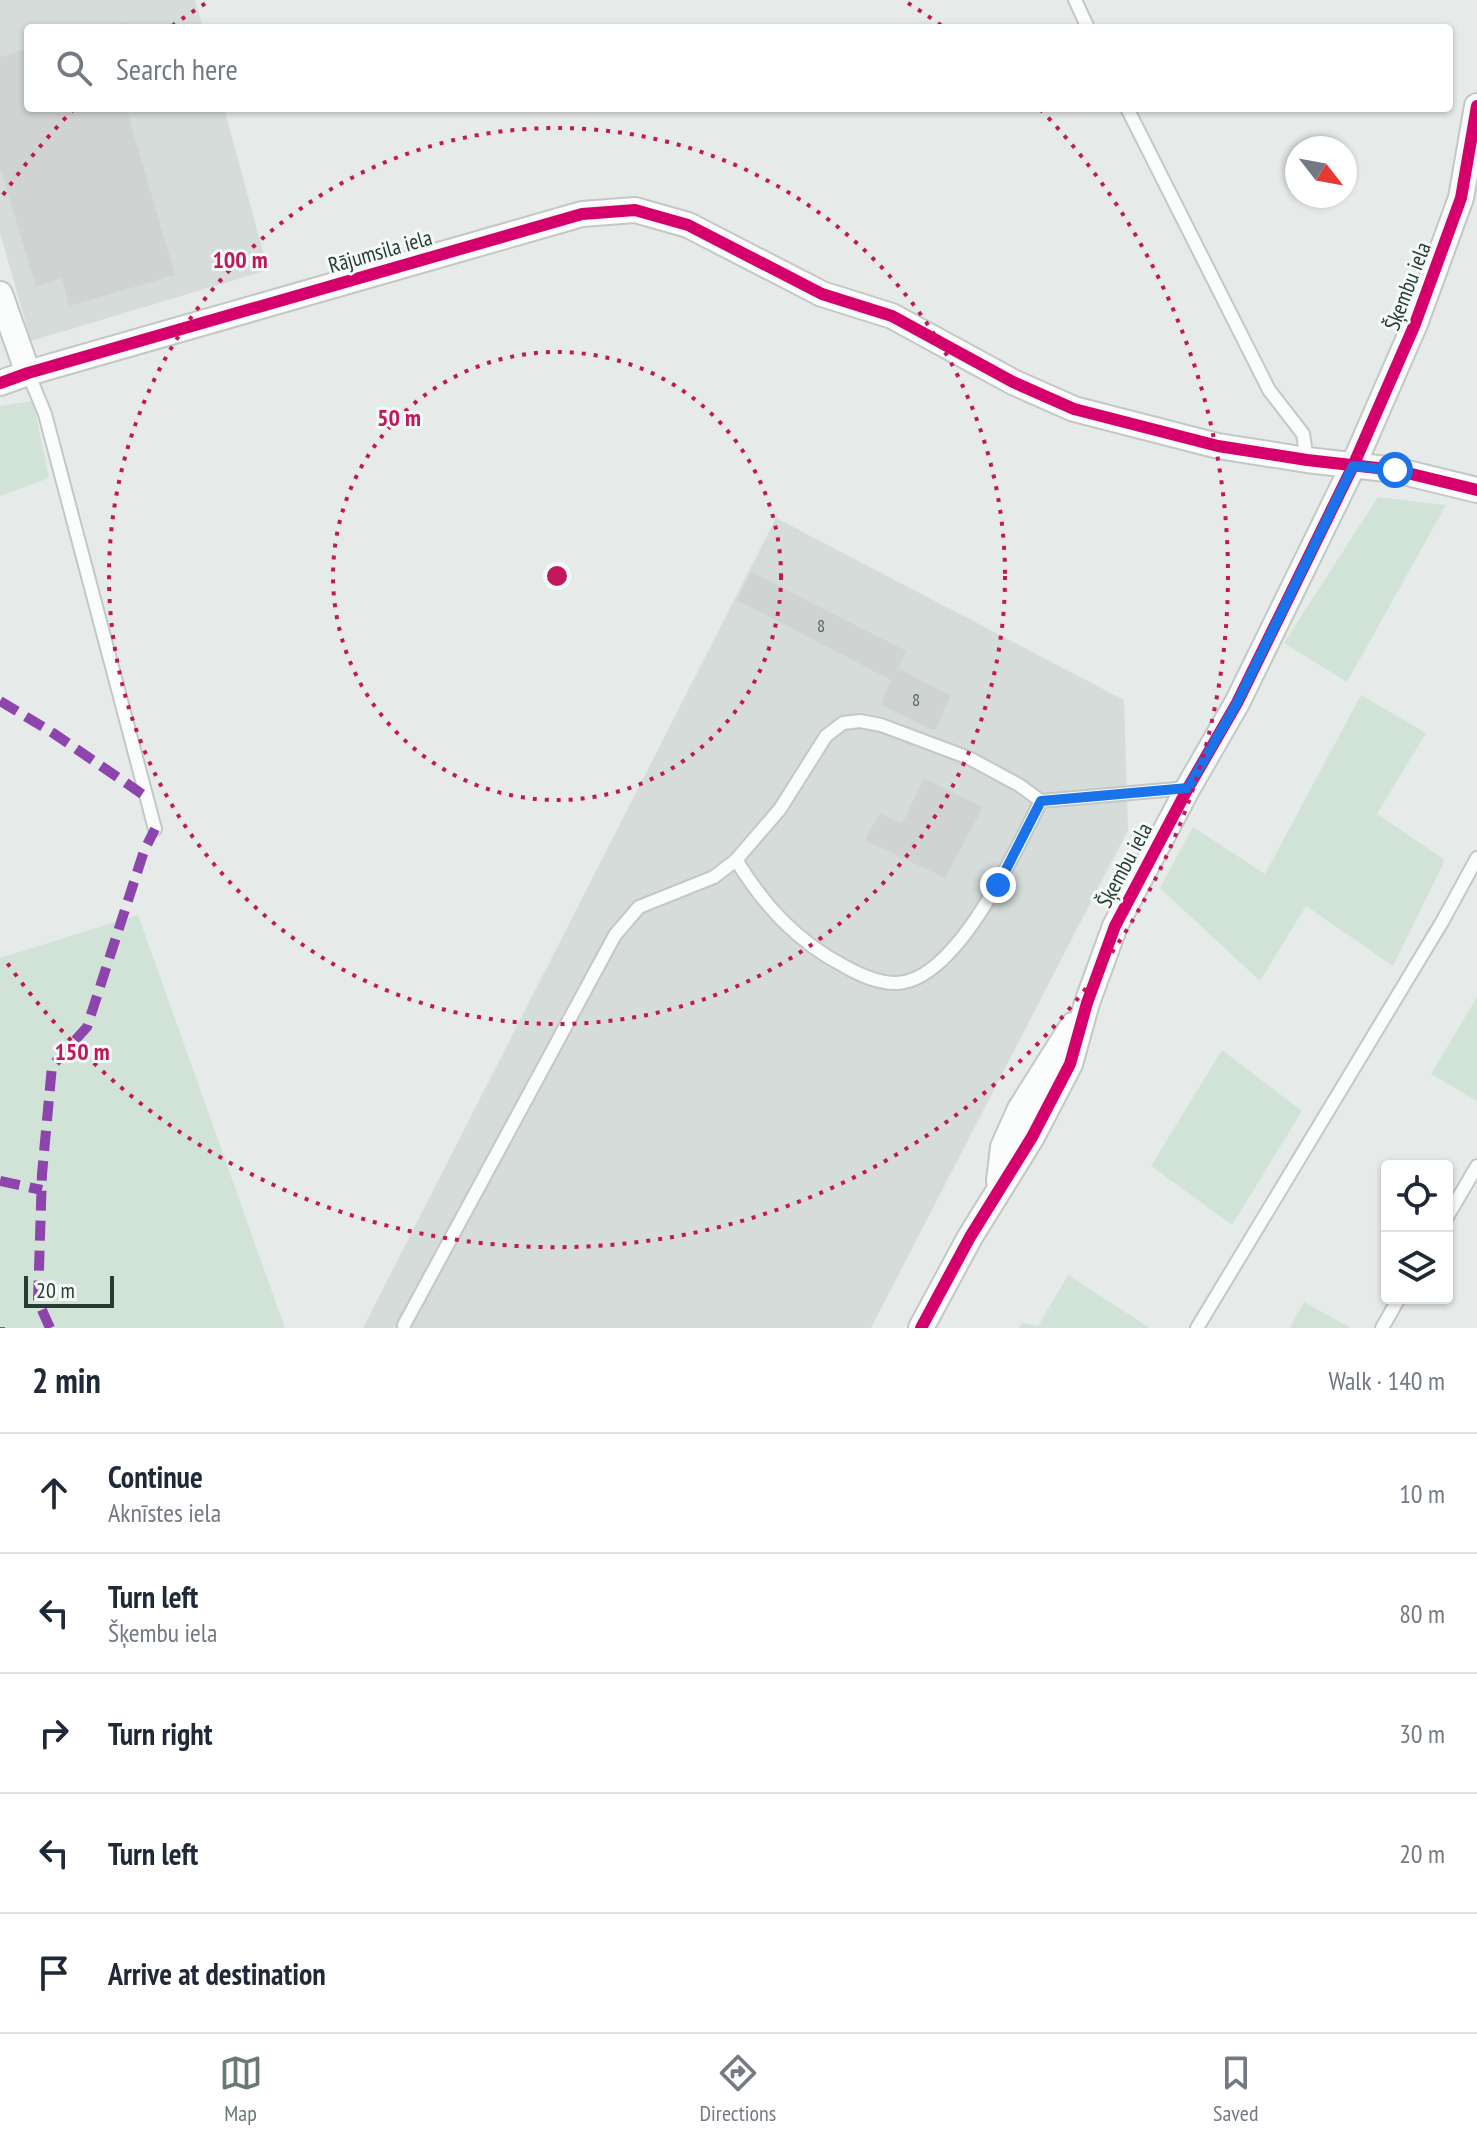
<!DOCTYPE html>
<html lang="en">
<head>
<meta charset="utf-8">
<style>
  :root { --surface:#fff; --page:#f6f6f7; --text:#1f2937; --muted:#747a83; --line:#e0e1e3; --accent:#697a74 }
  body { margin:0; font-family:"PT Sans Narrow",sans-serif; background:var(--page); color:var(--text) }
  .controls { position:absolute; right:24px; bottom:24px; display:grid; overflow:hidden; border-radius:8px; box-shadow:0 2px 6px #0004 }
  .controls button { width:72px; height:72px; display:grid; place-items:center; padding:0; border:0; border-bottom:2px solid var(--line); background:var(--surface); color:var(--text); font:40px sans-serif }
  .compass { position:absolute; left:1285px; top:136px; width:72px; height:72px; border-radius:50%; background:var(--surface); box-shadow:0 2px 6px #0004; rotate:121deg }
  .scale { position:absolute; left:24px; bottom:20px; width:90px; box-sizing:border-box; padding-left:8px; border:4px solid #253d35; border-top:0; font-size:22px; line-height:28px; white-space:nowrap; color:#253d35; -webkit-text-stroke:6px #f5f9f7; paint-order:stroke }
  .stop { position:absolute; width:24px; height:24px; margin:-18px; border:6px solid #1a73e8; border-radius:50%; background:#fff }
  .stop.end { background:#1a73e8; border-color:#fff; box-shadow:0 2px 8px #0008 }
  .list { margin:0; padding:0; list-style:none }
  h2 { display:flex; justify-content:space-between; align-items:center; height:104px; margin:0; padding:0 32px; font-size:34px }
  h2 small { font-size:26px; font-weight:400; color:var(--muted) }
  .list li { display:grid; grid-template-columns:52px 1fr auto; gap:24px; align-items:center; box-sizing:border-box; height:120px; padding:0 32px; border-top:2px solid var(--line) }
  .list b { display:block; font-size:30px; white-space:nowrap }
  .list p { margin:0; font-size:26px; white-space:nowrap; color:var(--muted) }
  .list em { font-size:26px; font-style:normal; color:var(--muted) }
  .icon { flex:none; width:44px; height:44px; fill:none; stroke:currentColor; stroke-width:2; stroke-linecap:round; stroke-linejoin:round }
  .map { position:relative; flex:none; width:1477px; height:1328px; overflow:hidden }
  .search { position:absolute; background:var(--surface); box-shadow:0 2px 6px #0004; left:24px; right:24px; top:24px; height:88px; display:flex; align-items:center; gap:20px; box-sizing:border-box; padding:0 28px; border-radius:8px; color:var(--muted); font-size:30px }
  .sheet { height:704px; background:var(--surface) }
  nav { display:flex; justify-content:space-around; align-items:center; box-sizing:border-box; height:112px; border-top:2px solid var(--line); background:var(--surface); font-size:22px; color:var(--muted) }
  nav a { display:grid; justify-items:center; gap:4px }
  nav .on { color:var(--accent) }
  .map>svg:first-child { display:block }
</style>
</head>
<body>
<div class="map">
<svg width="1477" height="1328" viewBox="0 0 1477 1328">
  <rect width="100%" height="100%" fill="#e6ebe9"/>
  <path fill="#d5dcd9" d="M0 0H195L203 28H28V108H224L268 270 31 341 0 233Z
    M776 518 1124 700 1128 830 871 1328H363Z"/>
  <path fill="#d1e3d6" d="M33 401 49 478 0 496V406Z
    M1378 497 1446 505 1347 682 1284 643Z
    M1361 695 1426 733 1377 814 1445 860 1393 966 1306 906 1260 981 1160 888 1193 827 1265 874Z
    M138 915 285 1328H0V958Z
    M1477 997V1101L1431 1074Z
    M1222 1050 1302 1111 1232 1225 1151 1166Z
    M1068 1275 1150 1328H1019L1022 1323 1038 1326Z
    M1304 1302 1351 1328H1290Z"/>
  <path fill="#cfd4d2" d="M127 22 129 28H108V27Z
    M28 49V108H126L175 275 69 306 62 278 36 287 0 167V57Z
    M751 572 906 651 898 668 951 696 934 731 881 705 891 680 737 600Z
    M924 778 983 807 945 878 865 840 880 813 902 824Z"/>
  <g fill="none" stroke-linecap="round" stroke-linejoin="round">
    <g stroke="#c3c8c6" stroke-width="16">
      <path id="service" d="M1075 0 1088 28
        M1127 108 1269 390 1303 434 1307 460
        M28 373 45 414 155 829
        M736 860C764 905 796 941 844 966 860 975 877 983 896 983 957 982 1016 849 1041 801
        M1447 1217 1477 1166
        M404 1325 615 935 639 907 714 877 736 860 780 809 826 736 843 723 860 721 881 725 969 758 1019 785 1041 801 1188 788
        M1197 1328 1442 922 1477 858
        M1382 1328 1399 1298"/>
    </g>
    <g stroke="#c3c8c6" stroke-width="28">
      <path id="minor" d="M0 294 28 373
        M0 383 28 373 582 214 635 210 688 225 822 294 892 316 1013 382 1074 409 1218 446 1307 460 1395 470 1477 490
        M999 1181 1003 1147 1020 1109 1073 1025
        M921 1328 970 1237 1032 1137 1070 1064 1087 1003 1115 926 1188 788 1237 703 1353 466 1415 324 1461 198 1477 106"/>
    </g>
    <use href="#service" stroke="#fbfcfc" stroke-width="12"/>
    <use href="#minor" stroke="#fbfcfc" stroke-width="24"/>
    <path stroke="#8e44ad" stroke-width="10" stroke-dasharray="20 10" stroke-linecap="butt" d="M0 701 53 733 148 798
      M0 1181 42 1190
      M0 1327V1328
      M50 1328 38 1301 42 1174 52 1066 87 1027 144 851 155 829"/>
    <g stroke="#f5f9f7" stroke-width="17">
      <path id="cycleway" d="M0 383 28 373 582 214 635 210 688 225 822 294 892 316 1013 382 1074 409 1218 446 1307 460 1395 470 1477 490
        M921 1328 970 1237 1032 1137 1070 1064 1087 1003 1115 926 1188 788 1237 703 1353 466 1415 324 1461 198 1477 106"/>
    </g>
    <use href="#cycleway" stroke="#d6006c" stroke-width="12"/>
  </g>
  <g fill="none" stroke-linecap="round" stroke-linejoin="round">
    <path stroke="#1a73e8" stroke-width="10" d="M998 885 1041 801 1188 788 1237 703 1353 466 1395 470"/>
  </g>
  <g fill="none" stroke="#c2185b" stroke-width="4" stroke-dasharray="4 8">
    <circle cx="557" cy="576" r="224"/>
    <circle cx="557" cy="576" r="448"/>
    <path d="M3 195A672 672 0 0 1 74 109M172 26A672 672 0 0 1 206 3M908 3A672 672 0 0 1 942 26M1040 109A672 672 0 1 1 3 957"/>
  </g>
  <g text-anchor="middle" stroke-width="6" stroke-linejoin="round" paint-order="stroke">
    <g font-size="18" fill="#50645d">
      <text x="821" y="632">8</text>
      <text x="916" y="706">8</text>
    </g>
    <g font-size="22" fill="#253d35" stroke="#f5f9f7">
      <text transform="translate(380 251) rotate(-16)" y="8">Rājumsila iela</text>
      <text transform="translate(1407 286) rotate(-69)" y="8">Šķembu iela</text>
      <text transform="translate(1124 865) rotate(-62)" y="8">Šķembu iela</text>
    </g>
  </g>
  <circle cx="557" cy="576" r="12" fill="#c2185b" stroke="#f5f9f7" stroke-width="4"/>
  <g font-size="24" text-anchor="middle" font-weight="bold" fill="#c2185b" stroke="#f5f9f7" stroke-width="6" stroke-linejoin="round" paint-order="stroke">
    <text x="240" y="268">100 m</text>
    <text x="399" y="426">50 m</text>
    <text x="82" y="1060">150 m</text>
  </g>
</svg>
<div class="controls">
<button><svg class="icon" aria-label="locate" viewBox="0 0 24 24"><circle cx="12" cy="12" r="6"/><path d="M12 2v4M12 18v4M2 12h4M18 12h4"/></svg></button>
<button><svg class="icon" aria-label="layers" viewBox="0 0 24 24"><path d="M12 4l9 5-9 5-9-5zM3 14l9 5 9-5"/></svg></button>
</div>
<svg class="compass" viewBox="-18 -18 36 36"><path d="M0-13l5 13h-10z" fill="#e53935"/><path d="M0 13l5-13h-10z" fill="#747a83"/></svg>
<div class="scale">20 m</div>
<div class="stop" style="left:1395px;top:470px"></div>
<div class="stop end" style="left:998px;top:885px"></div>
<div class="search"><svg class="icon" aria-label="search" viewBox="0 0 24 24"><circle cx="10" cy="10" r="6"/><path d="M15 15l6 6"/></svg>Search here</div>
</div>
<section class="sheet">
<h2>2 min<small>Walk · 140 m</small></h2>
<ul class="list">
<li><svg class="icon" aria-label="ahead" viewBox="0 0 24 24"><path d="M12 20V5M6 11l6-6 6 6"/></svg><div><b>Continue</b><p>Aknīstes iela</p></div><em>10 m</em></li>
<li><svg class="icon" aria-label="left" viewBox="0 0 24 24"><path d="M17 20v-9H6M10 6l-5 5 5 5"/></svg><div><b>Turn left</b><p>Šķembu iela</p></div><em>80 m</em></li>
<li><svg class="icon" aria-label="right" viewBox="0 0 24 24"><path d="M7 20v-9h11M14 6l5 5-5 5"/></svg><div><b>Turn right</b></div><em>30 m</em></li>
<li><svg class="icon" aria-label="left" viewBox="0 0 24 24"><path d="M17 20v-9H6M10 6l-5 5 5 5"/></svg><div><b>Turn left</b></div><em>20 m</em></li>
<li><svg class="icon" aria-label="arrive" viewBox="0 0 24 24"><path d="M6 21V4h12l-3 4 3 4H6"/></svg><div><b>Arrive at destination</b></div></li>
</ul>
</section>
<nav>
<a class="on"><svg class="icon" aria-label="map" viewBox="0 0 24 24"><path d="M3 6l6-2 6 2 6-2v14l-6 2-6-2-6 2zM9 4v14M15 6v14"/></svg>Map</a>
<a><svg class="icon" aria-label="directions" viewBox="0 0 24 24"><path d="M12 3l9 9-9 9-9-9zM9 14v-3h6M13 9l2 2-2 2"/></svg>Directions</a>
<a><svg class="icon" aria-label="saved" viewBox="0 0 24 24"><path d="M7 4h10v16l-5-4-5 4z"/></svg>Saved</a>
</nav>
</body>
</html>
